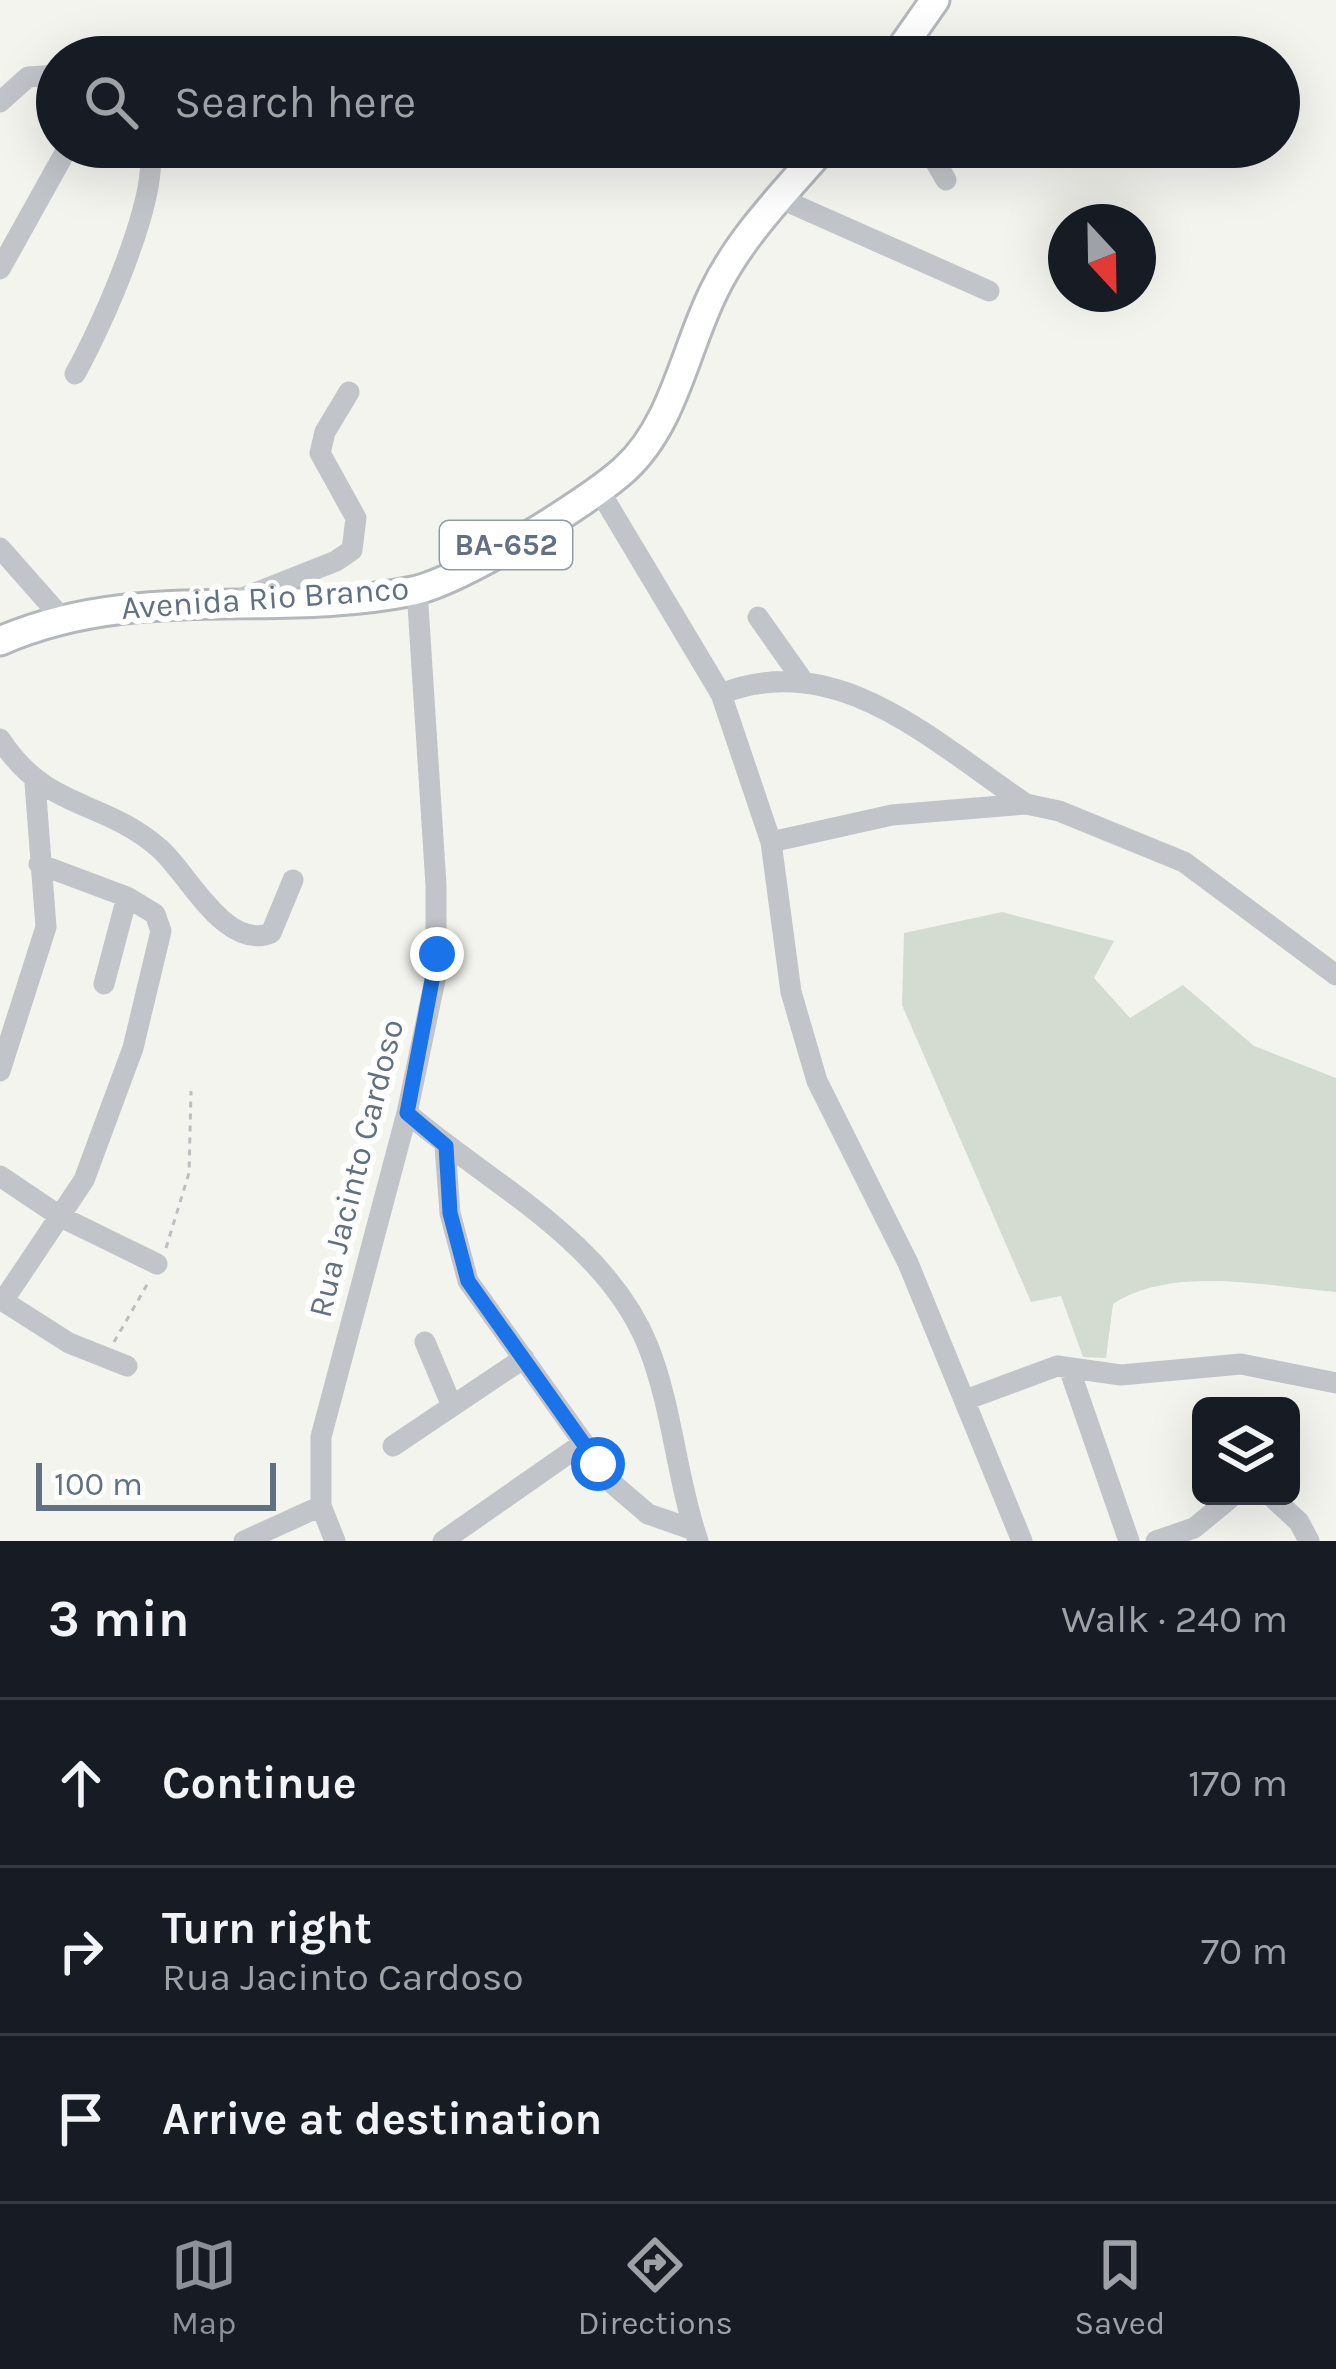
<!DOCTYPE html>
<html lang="en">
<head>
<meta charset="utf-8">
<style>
  :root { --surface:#171b24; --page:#242831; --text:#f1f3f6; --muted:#9ea1a6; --line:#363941; --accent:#8c9099 }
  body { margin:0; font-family:Karla,sans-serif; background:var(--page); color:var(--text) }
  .controls { position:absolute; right:36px; bottom:36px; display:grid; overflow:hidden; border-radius:18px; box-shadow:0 12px 48px #0002 }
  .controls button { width:108px; height:108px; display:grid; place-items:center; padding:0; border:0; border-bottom:3px solid var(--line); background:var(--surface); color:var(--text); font:60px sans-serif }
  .compass { position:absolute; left:1048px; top:204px; width:108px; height:108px; border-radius:50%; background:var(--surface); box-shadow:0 12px 48px #0002; rotate:158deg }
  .scale { position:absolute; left:36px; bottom:30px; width:240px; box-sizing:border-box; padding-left:12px; border:6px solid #617182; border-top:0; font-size:33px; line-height:42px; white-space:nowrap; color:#617182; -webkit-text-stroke:9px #fff; paint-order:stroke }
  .stop { position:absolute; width:36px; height:36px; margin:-27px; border:9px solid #1a73e8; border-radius:50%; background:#fff }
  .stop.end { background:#1a73e8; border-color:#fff; box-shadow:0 3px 12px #0008 }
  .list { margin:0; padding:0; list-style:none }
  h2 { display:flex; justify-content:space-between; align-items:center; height:156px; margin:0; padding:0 48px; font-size:51px }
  h2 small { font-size:39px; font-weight:400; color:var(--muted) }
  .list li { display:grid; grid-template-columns:78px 1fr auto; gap:36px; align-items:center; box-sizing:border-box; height:168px; padding:0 48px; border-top:3px solid var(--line) }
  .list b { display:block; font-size:45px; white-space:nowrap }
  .list p { margin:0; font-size:39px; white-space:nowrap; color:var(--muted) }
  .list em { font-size:39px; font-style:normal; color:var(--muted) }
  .icon { flex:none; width:66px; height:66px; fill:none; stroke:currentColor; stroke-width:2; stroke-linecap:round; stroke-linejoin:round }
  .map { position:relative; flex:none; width:1336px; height:1541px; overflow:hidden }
  .search { position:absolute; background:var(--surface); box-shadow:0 12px 48px #0002; left:36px; right:36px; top:36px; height:132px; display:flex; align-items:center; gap:30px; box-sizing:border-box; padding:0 42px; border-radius:66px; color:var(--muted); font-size:45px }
  .sheet { height:660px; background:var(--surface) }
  nav { display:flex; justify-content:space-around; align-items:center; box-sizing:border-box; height:168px; border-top:3px solid var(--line); background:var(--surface); font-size:33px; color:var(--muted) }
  nav a { display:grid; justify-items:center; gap:6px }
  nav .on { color:var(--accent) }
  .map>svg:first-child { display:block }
</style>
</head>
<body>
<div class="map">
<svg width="1336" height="1541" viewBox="0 0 1336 1541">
  <rect width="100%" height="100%" fill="#f4f4ef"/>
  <path fill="#d4dbd0" d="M1002 912 1114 941 1094 978 1130 1018 1183 985 1254 1046 1336 1078V1292C1268 1286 1172 1265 1113 1304L1106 1358 1083 1357 1061 1296 1031 1302 902 1005 904 933Z"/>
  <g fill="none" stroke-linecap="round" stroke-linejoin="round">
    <g stroke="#b4b8bc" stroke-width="33">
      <path id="major" d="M895 57 935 0
        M0 641C138 581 271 620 413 591 460 581 588 503 625 469 674 424 685 349 714 291 740 237 785 192 824 147"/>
    </g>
    <path stroke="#bdbec0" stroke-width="3" stroke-dasharray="6 6" stroke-linecap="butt" d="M166 1248 189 1173 191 1091
      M114 1342 148 1283"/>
    <path stroke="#c1c4c8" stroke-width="21" d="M0 102 28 77 57 75
      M927 147 946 180
      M779 198 989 291
      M0 269 68 147
      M75 374C100 330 161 195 149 147
      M599 490 721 694 771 842 791 992 817 1081 908 1263 1022 1541
      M0 548 61 617
      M240 599 336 561 352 550 356 518 320 453 325 432 349 392
      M758 617 801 678
      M721 694C837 647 935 743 1026 804
      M0 739C48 812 101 798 159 848 186 870 225 952 271 933L293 880
      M771 842 892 815 1026 804 1059 811 1184 862 1336 975
      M39 864 127 897 104 984
      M0 1071 46 927 35 783
      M407 1113C489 1183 606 1241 648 1346 673 1409 676 1477 698 1541
      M445 1146 450 1213 468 1281 613 1484 648 1514 694 1530
      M0 1176 61 1217 157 1264
      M0 1299 69 1343 127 1366
      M3 1301 84 1180 133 1048 161 931 155 914 127 897
      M425 1342 452 1406
      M1069 1368 1129 1541
      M968 1399 1057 1366 1121 1375 1241 1364 1336 1383
      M393 1446 524 1358
      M1271 1496 1299 1522 1309 1541
      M244 1541 321 1506
      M335 1541 321 1506V1437L407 1113 436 975V885L417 590
      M443 1541 582 1444
      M1156 1541 1194 1528 1233 1496"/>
    <use href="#major" stroke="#fff" stroke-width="27"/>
  </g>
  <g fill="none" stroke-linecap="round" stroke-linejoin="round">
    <path stroke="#1a73e8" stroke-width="15" d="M437 954 407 1113 446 1146 450 1213 468 1281 598 1464"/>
  </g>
  <g text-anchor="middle" stroke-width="12" stroke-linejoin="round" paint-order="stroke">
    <rect fill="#fff" stroke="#909ca8" stroke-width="3" x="440" y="521" width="132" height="48" rx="9"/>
    <g font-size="30" font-weight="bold" fill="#617182">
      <text x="506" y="555">BA-652</text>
    </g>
    <g font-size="33" fill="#617182" stroke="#fff">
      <text transform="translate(265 597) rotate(-4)" y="12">Avenida Rio Branco</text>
      <text transform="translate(355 1168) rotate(-76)" y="12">Rua Jacinto Cardoso</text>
    </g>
  </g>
</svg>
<div class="controls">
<button><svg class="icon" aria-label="layers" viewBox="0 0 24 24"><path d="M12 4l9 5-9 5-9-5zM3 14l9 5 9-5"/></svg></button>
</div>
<svg class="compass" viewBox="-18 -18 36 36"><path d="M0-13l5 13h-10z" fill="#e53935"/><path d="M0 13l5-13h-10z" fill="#9ea1a6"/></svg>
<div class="scale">100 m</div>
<div class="stop" style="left:598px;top:1464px"></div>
<div class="stop end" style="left:437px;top:954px"></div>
<div class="search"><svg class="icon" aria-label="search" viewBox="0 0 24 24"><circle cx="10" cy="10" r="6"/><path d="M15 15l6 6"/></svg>Search here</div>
</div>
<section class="sheet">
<h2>3 min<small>Walk · 240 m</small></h2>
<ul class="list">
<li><svg class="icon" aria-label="ahead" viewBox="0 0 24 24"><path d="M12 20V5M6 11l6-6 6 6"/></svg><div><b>Continue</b></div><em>170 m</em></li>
<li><svg class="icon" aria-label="right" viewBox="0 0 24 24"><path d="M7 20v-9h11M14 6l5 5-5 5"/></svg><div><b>Turn right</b><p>Rua Jacinto Cardoso</p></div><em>70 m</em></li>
<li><svg class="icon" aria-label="arrive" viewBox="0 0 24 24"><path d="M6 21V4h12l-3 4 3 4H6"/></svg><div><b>Arrive at destination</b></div></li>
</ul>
</section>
<nav>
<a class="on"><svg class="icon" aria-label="map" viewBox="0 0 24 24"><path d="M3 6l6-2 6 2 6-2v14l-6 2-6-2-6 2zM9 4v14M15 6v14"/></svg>Map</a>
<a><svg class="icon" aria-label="directions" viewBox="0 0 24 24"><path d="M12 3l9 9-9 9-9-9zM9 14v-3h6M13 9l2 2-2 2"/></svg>Directions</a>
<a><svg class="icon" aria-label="saved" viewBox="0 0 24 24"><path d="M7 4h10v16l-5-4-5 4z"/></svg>Saved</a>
</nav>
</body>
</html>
